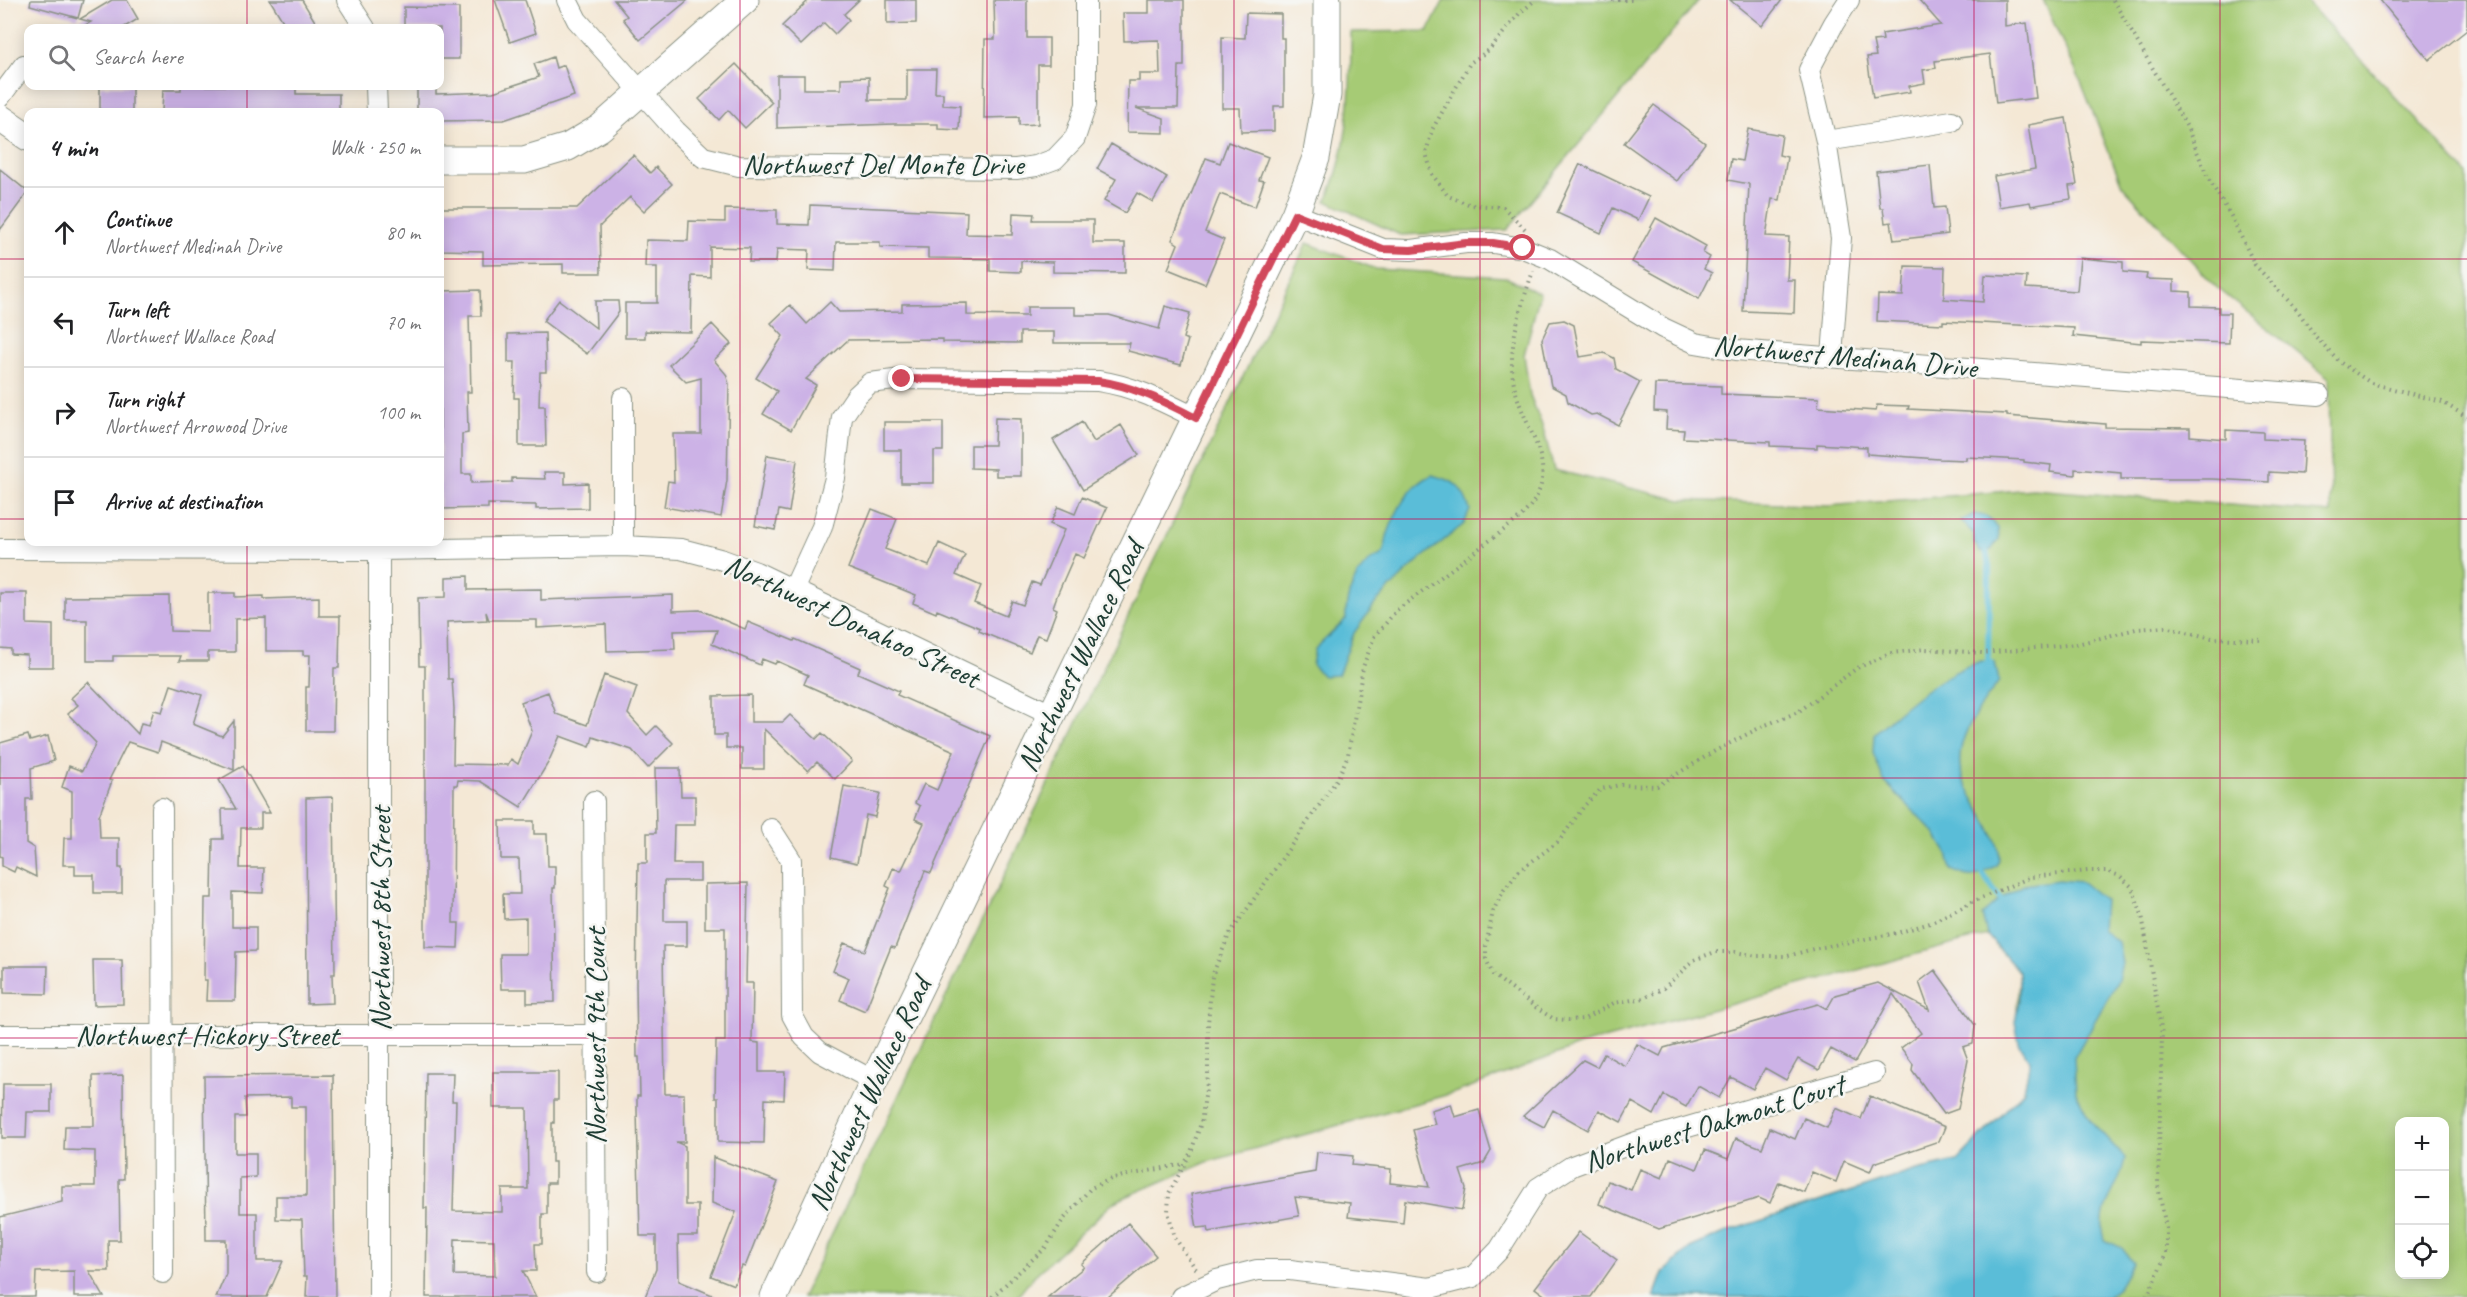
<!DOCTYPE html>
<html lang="en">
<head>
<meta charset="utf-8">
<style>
  :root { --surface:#fff; --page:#f6f6f6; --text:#202124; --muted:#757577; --line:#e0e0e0 }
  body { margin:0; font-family:Caveat,sans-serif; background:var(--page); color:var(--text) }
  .controls { position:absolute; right:18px; bottom:18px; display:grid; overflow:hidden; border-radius:12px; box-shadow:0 3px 15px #0003 }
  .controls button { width:54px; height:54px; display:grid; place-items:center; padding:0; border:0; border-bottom:2px solid var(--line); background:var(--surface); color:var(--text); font:30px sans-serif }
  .stop { position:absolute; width:18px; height:18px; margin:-14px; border:4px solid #d1495b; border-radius:50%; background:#fff }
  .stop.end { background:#d1495b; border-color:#fff; box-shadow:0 2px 6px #0008 }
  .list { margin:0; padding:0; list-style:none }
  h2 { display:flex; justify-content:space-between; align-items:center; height:78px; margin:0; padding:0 24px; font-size:26px }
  h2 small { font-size:20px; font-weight:400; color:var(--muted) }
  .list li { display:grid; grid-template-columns:39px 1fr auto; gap:18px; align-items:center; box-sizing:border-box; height:90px; padding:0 24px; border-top:2px solid var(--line) }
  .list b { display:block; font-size:22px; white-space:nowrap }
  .list p { margin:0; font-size:20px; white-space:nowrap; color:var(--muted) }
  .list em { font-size:20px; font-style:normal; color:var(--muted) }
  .icon { flex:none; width:33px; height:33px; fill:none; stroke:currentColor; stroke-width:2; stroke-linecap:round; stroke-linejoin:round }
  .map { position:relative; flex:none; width:2467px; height:1297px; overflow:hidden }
  .search { position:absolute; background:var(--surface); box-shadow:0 3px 15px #0003; left:24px; top:24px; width:420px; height:66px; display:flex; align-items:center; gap:15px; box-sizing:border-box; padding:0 21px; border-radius:12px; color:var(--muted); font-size:22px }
  .panel { position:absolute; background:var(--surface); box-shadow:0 3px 15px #0003; left:24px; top:108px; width:420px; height:438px; border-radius:12px }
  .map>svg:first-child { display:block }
</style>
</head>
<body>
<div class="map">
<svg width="2467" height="1297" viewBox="0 0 2467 1297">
  <rect width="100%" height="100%" fill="#f6f6f2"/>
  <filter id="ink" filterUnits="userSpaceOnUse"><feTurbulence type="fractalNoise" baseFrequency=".0167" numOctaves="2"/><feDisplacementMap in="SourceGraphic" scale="12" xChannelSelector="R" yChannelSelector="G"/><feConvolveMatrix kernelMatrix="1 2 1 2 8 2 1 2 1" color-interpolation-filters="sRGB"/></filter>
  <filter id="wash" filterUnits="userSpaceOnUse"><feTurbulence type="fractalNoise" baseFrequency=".008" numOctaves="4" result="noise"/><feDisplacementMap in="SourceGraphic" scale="24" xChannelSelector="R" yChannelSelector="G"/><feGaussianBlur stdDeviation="1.35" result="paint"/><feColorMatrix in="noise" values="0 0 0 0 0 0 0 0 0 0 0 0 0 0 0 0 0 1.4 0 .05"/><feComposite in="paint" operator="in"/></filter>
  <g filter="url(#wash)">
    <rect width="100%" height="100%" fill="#f4e8d5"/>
    <path fill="#a6cb74" stroke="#628454" stroke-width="1.5" fill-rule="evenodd" d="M1444 0H1699L1507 230 1400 235 1326 201C1350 151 1351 87 1351 32L1428 31Z
      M2043 0H2305L2467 174V1297H1654L1663 1273 1690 1248 1729 1231 1917 1170 1957 1161 2024 1092 2030 1061C2009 1025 2019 1011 2019 972L1987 935 1581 1045 1457 1092 1207 1162 1114 1202 1034 1276 1017 1297H802L1307 243 1376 269 1505 277 1540 293 1524 355 1530 395 1543 428 1554 470 1681 500 1828 506 2033 489 2331 513 2329 378 2215 286 2122 185 2081 82ZM2400 1122H2444V1274H2400Z"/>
    <path fill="#5abdd8" stroke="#3c7d86" stroke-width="1.5" d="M1432 475C1455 480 1463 487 1470 510L1464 524 1418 561 1377 601 1354 633 1338 675 1323 676 1312 665 1315 649 1346 619C1345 599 1354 574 1370 561 1373 558 1379 557 1382 554 1385 550 1386 541 1387 536 1396 511 1407 487 1432 475Z
      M1974 514 1986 516 1998 528 1999 539 1991 550 1980 552 1974 542V534L1961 521Z
      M1981 661 1995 662 1999 681C1981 707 1957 733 1960 767 1963 793 2010 845 1997 864 1995 867 1988 870 1985 872 1973 880 1963 875 1951 870L1947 853 1935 833 1884 781 1873 753 1874 734C1905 705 1941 674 1981 661Z
      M2058 880 2082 882 2104 900 2102 930 2118 942 2122 963 2118 980 2074 1058 2076 1093 2090 1120 2125 1158C2120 1191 2095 1205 2105 1240L2122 1248 2133 1263 2117 1289 2107 1297H1654L1663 1273 1690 1248 1729 1231 1917 1170 1957 1161 2024 1091 2030 1061 2019 1043 2015 1022 2019 1000V972L1987 935 1982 915 2000 899 2024 885Z"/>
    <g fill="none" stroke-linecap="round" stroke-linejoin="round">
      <path stroke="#5abdd8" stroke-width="6" d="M1986 551 1989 566 1988 670 1991 662
        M1983 874 2000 899"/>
    </g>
    <g id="blocks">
      <path fill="#ccb2e6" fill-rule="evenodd" d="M31 0H83L78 18 30 5Z
        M112 0H127L138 19 123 28H80L91 22 80 19Z
        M270 0H302L319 28H287Z
        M495 0H525L536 33 510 42Z
        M614 0H688L640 40 623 19 627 16Z
        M809 0H859L844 14 849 20 835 34 824 23 801 45 782 26Z
        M887 0H916V23L887 24Z
        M994 0H1027V38H1049V65H1038V124L1019 125V117L984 118 985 39H995Z
        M1149 0H1184V66H1179L1178 108H1136L1164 118V133L1127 132 1128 81H1139V74H1160L1159 40 1124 41 1123 13H1149Z
        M1730 0H1782L1762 26Z
        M1919 0H2005V26L2027 23 2036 98 1996 103 1990 54 1935 61 1936 68 1923 70 1925 83 1909 86 1910 92 1873 98 1867 57 1876 56 1873 41 1883 40 1882 34 1941 25Z
        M2380 0H2467V30L2429 60Z
        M404 7 459 8V59H440V28H404Z
        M1246 13 1281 14V38H1284V106H1274V131L1241 132 1240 108H1222V37L1245 38Z
        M553 57 556 68 564 65 574 96 504 120 440 121V112H436V110H417V88H436V94L493 92 539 77 534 64Z
        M736 64 772 102 745 128 728 110 719 120 699 99Z
        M907 69H936L935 93H943V105L960 106 959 130 938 129V124H894L777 128V75H804V89H841V78L869 77V100H907Z
        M100 86H132V112H100Z
        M181 86H296V94H339V112H162L163 90H181Z
        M1654 105 1705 143 1677 181 1624 143Z
        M2066 118 2077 185 2069 186 2071 199 2031 206 2030 202 1999 207 1994 176 2035 169 2028 125Z
        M1748 129 1782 135 1779 155 1787 157 1780 200 1772 199 1766 236 1789 237 1787 280H1795L1794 313 1743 311 1749 184 1728 180 1731 159 1742 161Z
        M1228 142 1268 157 1259 180 1264 181 1255 207 1220 194 1205 232 1224 240 1205 284 1168 269 1178 244 1172 240 1206 158 1220 163Z
        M1111 144 1167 177 1153 202 1137 193 1125 213 1104 201 1116 179 1097 169Z
        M633 155 650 173 656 167 672 184 644 211 630 197 600 226 601 273H563V264L483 265V251L440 250V208H577Z
        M1580 164 1649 197 1638 220 1613 208 1601 233 1557 213Z
        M1930 165 1934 208 1945 207 1948 234 1894 240 1891 222 1885 223 1883 208H1880L1876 171Z
        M0 169 28 192 0 230Z
        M810 205 967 212 966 234 1012 235 1013 213 1034 214 1033 220H1093V243H1125V273L1053 272V262L1021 261V272L990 271V259L928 258V248L880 247V242H836L835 271 808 270 809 250 777 249 776 262H749L750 248 710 247V277L692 276 691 332 645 331V338H625V303H657V267H645L646 240 688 241 689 221 725 222V209L777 210V224L809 225Z
        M1656 218 1706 246 1703 253 1710 257 1704 269 1712 273 1699 299 1632 262Z
        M2080 258 2123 262V272L2147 274 2146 279 2174 280V291L2191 292V306L2219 307V313H2230L2229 343 2141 340V343L2073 336 2074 328 1943 321V324L1877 321 1878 295 1903 296 1905 266 1945 267 1944 299 1983 302 1985 275 2027 277 2026 288 2077 291Z
        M480 290 481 316H469L471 392H467L468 433 462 434V474H471V483L512 482V478L545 479 544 472H565V484L588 483V508L536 509V505L488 504V508L440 509V291Z
        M559 300 596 328 595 301H618L619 312 587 354 543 321Z
        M830 302 839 312 902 311V304L967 303V315L1027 316V307H1075V315H1109L1159 329 1165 306 1190 313 1183 338 1188 340 1181 365 1128 351 1130 343H1054V332H1020V343L943 342V339L848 340 806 379 816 385 791 430 763 414 777 391 756 378 783 336 771 323 790 305 807 324Z
        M1564 320 1574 325 1580 357 1604 353 1614 358 1616 369 1640 382 1618 425 1597 414 1591 415 1568 402 1566 394 1551 386 1542 339 1550 322Z
        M712 324 731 344 714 360 726 374 729 384 727 480 721 517 664 507 668 481 674 482 673 434H701V378L686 382 669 365Z
        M545 333 546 372H540L539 406H545L546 446H519V398H514L515 362H508V334Z
        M1655 384 1721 386V394L1819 398 1818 407 1876 411 1877 405 1909 406 1908 409 2007 414V416L2105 424V427L2190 428V436L2226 439V430L2263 432V439L2304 441 2302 474 2269 472V482L2212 479H2121V473L2075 469V475L2050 472 2051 465 2024 462V460L1966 457V460L1939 459 1867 454V447L1817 444V448L1770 446V442L1683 438 1684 430 1666 429 1667 412 1654 411Z
        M995 418 1021 419V476H996V469L971 468V445H994Z
        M884 422H943V451H934V483H901V450H884Z
        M1082 422 1094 442 1121 425 1139 455 1083 490 1053 440Z
        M767 455 797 460 789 512 779 510 775 530 755 526Z
        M1082 497 1107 508 1084 558 1075 554 1058 593 1053 607 1057 609 1046 638 1037 635 1030 652 979 631 980 628 937 610 936 613 913 603 916 595 848 568 872 509 897 519 885 549 929 566 939 543 965 555 956 575 981 586 974 603 1006 616 1012 601 1023 605 1032 582 1040 585 1064 530 1050 524 1058 507 1075 514Z
        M468 576V590L541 589V600L673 595V611L700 610 745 629 748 622 794 641 795 639 860 668 858 673 899 691 897 695 990 736 931 873 925 871 895 948 891 947 865 1011 840 1000 849 978 833 971 844 943 865 951 890 888 886 886 893 868 901 871 924 823 915 819 920 806 915 803 924 784 937 790 954 751 804 684 808 675 777 661 775 664 762 659 760 665 712 644 717 630 674 631 675 649 607 651 606 624 537 628V620H489L486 612 487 620 447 622 448 679H452L454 709 453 764 508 765 511 759 518 764 532 731 521 702 548 692 556 714 587 725 604 675 637 687 628 714 647 735 656 726 673 743 648 768 632 750 593 737 590 747 560 736 548 763 521 807 480 781 458 780 457 785H454L453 923H459L458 948 425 947V666H419L418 598 446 597V577Z
        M0 593H27V624L53 625V667H27V655L11 654V649L0 648Z
        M208 593H235V597L264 596V599L319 597V616H340L339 668H334L333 731H306V687H309L310 655H303V651H266V618L235 619V652H208V661H179L181 656H113V661H87V620H65V597L169 596 170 631 208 632Z
        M88 682 138 734 141 723 149 725 154 710 162 712 171 685 202 695 193 724 222 736 234 721V770L161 742 158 752 128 742 109 780 112 781 99 816 100 838H119V868H122V893H94V875H75V865H63L64 838H72V791L62 787 69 766 82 771 96 743 68 714 78 705 71 698Z
        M751 695V722H783L790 715 816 739 822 733 852 761 835 779 817 762 808 771 764 729V769H742V748H726V735H714V696Z
        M28 735 30 741 48 736 54 761 31 768 32 799H26V843L34 848 36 877 16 867 14 872 2 866V857L0 856V743Z
        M243 766 270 813H261V828H241L240 868H264L263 893 232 892V927H256V951L236 952 235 1001H206L207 980H204L205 898H212L213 839H223L222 809H236L219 780Z
        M655 768H680L681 796H695V825H674L673 864H700V881H664V921H687V946H663L665 1094H684L685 1142H676L685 1146V1205H698V1236H678L679 1281 717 1297H645L656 1269V1236H640L637 1110V1096H640L639 1057H637L636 983 638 863H647V833H656Z
        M844 786 880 793 875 817 866 815 857 863 831 857Z
        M333 797 335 974H332L333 1003 307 1004 306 798Z
        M500 821H534V834H547L548 866H555V888H553L555 1002 527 1003V989H501L500 954H526V918L504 919 503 894H520L519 859H501Z
        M748 883 746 983H753L752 1042 759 1043V1072H785L784 1100 765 1099 764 1143 718 1142V1098H715L716 1041H725V928H705V884Z
        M93 960H122L123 1004 94 1005Z
        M4 966H48L47 994 4 993Z
        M1935 970 1975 1025 1973 1044 1963 1047 1968 1060 1958 1109 1944 1114 1912 1070 1913 1064 1901 1048 1921 1033 1893 994 1855 1062 1831 1049 1819 1070 1798 1059 1786 1080 1765 1068 1753 1089 1731 1077 1719 1098 1698 1086 1686 1107 1664 1095 1654 1115 1632 1102 1621 1122 1599 1110 1588 1130 1553 1110 1544 1127 1523 1116 1583 1060 1597 1067 1604 1054 1625 1066 1637 1044 1660 1056 1664 1048 1818 1004 1827 1009 1835 995 1878 983 1929 1010 1919 982Z
        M493 1072H558V1100H554V1123H552V1162H555V1183H547V1214H542V1244H535L536 1271H523L536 1297H426L427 1208H424L426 1073H453L452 1101H456L453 1211 502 1212V1189H528L527 1108H493ZM455 1239 494 1240 495 1276 454 1275Z
        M123 1075 124 1179H119L120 1240H108L109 1271H89L104 1297H74V1271L36 1272 35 1297H0V1217L62 1202V1186H95V1151L64 1150 65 1126H94L93 1076Z
        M333 1075 335 1297H306L307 1276H304L302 1220 276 1219V1196H306V1107H291V1097L245 1098 246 1117H235V1153H256V1177L240 1178V1213H257V1261H283L267 1297H216L226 1274V1240H206L204 1076Z
        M3 1084H51V1112H27L26 1138H2Z
        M1870 1096 1945 1127 1939 1141 1874 1163 1870 1172 1844 1161 1836 1182 1812 1172 1804 1192 1779 1182 1770 1203 1759 1198 1659 1229 1599 1204 1608 1181 1631 1190 1640 1169 1662 1178 1670 1158 1697 1169 1705 1150 1728 1159 1736 1138 1762 1148 1770 1128 1795 1139 1804 1118 1827 1128 1836 1108 1861 1119Z
        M1451 1104 1455 1117 1479 1110 1491 1151 1484 1163 1460 1170 1466 1188 1462 1210 1405 1200 1403 1223 1348 1217 1350 1203 1295 1197 1299 1216 1209 1232 1208 1227 1197 1228 1191 1194 1315 1172 1317 1152 1353 1156 1352 1165 1391 1169 1390 1183 1429 1187 1413 1130 1435 1124 1431 1110Z
        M713 1157 778 1182 745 1267 742 1266 734 1285 711 1276 736 1212 712 1203Z
        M1128 1223 1156 1256 1108 1297H1048L1084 1267 1081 1264Z
        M1579 1232 1617 1260 1591 1297H1547L1535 1288Z"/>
    </g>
  </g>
  <g filter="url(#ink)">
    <use href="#blocks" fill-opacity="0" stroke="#8a9284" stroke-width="1.5"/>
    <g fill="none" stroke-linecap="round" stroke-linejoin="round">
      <g stroke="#8a9284" stroke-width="22">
        <path id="street" d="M347 0 365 28
          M567 0 577 20 676 131 703 157 739 166 1016 169 1036 166 1055 159 1075 138 1086 105V0
          M376 86 377 112
          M0 97 24 65
          M1826 141 1952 121
          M1295 214 1383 249 1411 250 1466 243H1493L1523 248 1550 259 1663 328 1695 343 1736 350 2319 395
          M1832 356 1841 238 1826 141 1809 70 1834 23 1849 0
          M623 398V546
          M379 542V1297
          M0 549 379 550 623 546 681 549 723 560 756 572 1051 714
          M794 588 822 527 835 478 842 417 857 395 870 383 902 379 1098 381C1134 386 1164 402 1196 418
          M594 801 597 1272
          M162 808 163 1273
          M771 829 791 860 792 1015 804 1037 820 1052 874 1081
          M0 1035H595
          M1181 1297 1217 1280 1257 1270H1290L1430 1288 1473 1277 1499 1250 1538 1188 1572 1166 1636 1142 1874 1073"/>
      </g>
      <g stroke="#8a9284" stroke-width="29">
        <path id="secondary" d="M0 118 28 137
          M440 160H524L568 147 600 128 745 0
          M774 1297 874 1081 1295 214 1316 158 1327 95V0"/>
      </g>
      <path stroke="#8a9284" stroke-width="4" stroke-dasharray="1.5 4.5" stroke-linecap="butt" d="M1600 0H1636
        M2113 0 2187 127 2208 178 2231 216 2255 265 2298 311 2315 336 2341 363 2371 383 2442 402 2467 417
        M1525 229 1503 207 1471 205 1448 196 1432 174 1426 153 1432 130 1470 63 1489 50 1519 14 1535 0
        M1196 1269 1175 1238 1168 1212 1169 1193 1191 1152 1201 1123 1208 1076V1024L1212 976 1229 935 1338 778 1348 755 1363 667 1374 637 1397 610 1517 520C1573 471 1520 432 1513 378 1508 343 1522 304 1533 271
        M992 1297 1046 1247 1063 1220 1091 1188 1113 1178 1184 1164
        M2147 1297 2166 1254V1228L2158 1186 2162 1034 2142 915 2132 887 2120 876 2106 871H2088L2031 877 1972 902 1930 923 1897 933 1813 949 1788 956H1757L1735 952H1715L1694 960 1664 988 1644 998 1614 1003 1584 1019 1568 1020 1554 1019 1538 1009 1493 975 1486 959V946L1493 911 1504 890 1519 871 1559 841 1585 805 1601 789 1620 785 1657 786 1715 751 1763 726 1798 712 1857 668 1892 653 1925 649 1982 653 2004 651 2077 644 2136 629 2165 627 2212 638 2263 640"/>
      <use href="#street" stroke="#fff" stroke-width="20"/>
      <use href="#secondary" stroke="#fff" stroke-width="27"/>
    </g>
  </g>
  <g fill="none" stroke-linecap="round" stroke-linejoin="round" filter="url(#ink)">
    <path stroke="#d1495b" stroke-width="8" d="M902 379 1098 381C1134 386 1164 402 1196 418L1295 214 1383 249 1411 250 1466 243H1493L1523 248"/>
  </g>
  <path fill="none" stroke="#c2185b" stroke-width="1.5" stroke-opacity="0.55" d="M247 0V28M493 0V1297M740 0V1297M987 0V1297M1234 0V1297M1480 0V1297M1727 0V1297M1974 0V1297M2220 0V1297M247 86V112M0 259H28M440 259H2467M0 519H28M440 519H2467M247 542V1297M0 778H2467M0 1038H2467"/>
  <g text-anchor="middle" stroke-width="5" stroke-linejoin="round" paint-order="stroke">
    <g font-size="30" fill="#1f3d34" stroke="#f6f6f2">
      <text x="883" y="174">Northwest Del Monte Drive</text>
      <text transform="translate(1845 356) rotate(5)" y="10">Northwest Medinah Drive</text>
      <text transform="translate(852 621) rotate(25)" y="10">Northwest Donahoo Street</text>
      <text transform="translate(1080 656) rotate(-64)" y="10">Northwest Wallace Road</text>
      <text transform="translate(380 919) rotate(-90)" y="10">Northwest 8th Street</text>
      <text x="207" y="1045">Northwest Hickory Street</text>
      <text transform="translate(595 1036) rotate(-90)" y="10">Northwest 9th Court</text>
      <text transform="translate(869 1094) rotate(-65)" y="10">Northwest Wallace Road</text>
      <text transform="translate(1714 1123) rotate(-17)" y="10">Northwest Oakmont Court</text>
    </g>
  </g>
</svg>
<div class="controls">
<button>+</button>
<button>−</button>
<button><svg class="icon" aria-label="locate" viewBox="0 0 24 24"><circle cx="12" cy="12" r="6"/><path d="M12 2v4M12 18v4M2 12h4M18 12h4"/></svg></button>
</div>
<div class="stop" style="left:1523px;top:248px"></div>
<div class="stop end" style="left:902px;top:379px"></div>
<div class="search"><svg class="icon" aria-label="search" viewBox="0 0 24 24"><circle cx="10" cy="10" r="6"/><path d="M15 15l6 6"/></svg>Search here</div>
<section class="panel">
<h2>4 min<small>Walk · 250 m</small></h2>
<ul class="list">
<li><svg class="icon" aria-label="ahead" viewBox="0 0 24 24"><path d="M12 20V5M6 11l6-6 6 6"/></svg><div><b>Continue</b><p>Northwest Medinah Drive</p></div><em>80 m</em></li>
<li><svg class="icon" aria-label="left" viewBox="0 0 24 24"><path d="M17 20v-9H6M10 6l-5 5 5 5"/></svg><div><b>Turn left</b><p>Northwest Wallace Road</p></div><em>70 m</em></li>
<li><svg class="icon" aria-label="right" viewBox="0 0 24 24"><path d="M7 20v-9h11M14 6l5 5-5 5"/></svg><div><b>Turn right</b><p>Northwest Arrowood Drive</p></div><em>100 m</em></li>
<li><svg class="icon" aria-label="arrive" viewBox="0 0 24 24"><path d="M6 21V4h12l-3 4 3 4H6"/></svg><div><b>Arrive at destination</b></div></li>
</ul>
</section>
</div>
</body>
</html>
